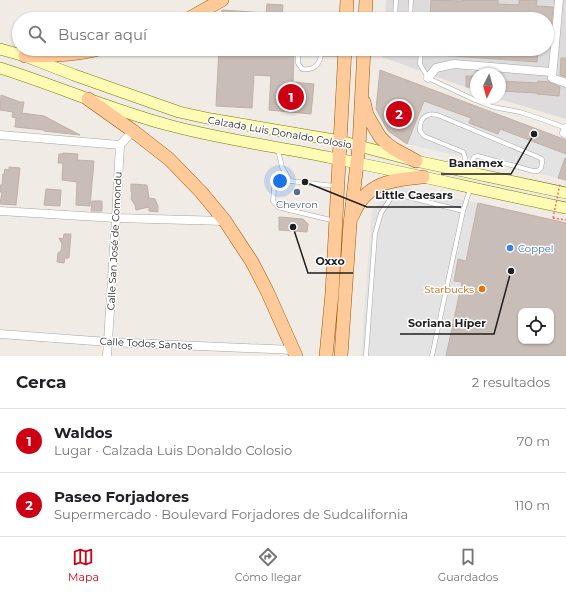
<!DOCTYPE html>
<html lang="es">
<head>
<meta charset="utf-8">
<style>
  :root { --surface:#fff; --page:#f6f6f6; --text:#202124; --muted:#757577; --line:#e0e0e0; --accent:#cd0013 }
  body { margin:0; font-family:Montserrat,sans-serif; background:var(--page); color:var(--text) }
  .controls { position:absolute; right:12px; bottom:12px; display:grid; overflow:hidden; border-radius:8px; box-shadow:0 1px 3px #0004 }
  .controls button { width:36px; height:36px; display:grid; place-items:center; padding:0; border:0; border-bottom:1px solid var(--line); background:var(--surface); color:var(--text); font:20px sans-serif }
  .compass { position:absolute; left:470px; top:68px; width:36px; height:36px; border-radius:50%; background:var(--surface); box-shadow:0 1px 3px #0004; rotate:186deg }
  .you { position:absolute; left:280px; top:181px; width:14px; height:14px; margin:-10px; border:3px solid #fff; border-radius:50%; background:#1a73e8; box-shadow:0 0 0 6px #1a73e833 }
  .badge { display:grid; place-items:center; width:26px; height:26px; border-radius:50%; background:var(--accent); color:#fff; font-size:13px; font-weight:700 }
  .pin { position:absolute; translate:-50% -50%; border:2px solid #fff; box-shadow:0 1px 4px #0006 }
  .list { margin:0; padding:0; list-style:none }
  h2 { display:flex; justify-content:space-between; align-items:center; height:52px; margin:0; padding:0 16px; font-size:17px }
  h2 small { font-size:13px; font-weight:400; color:var(--muted) }
  .list li { display:grid; grid-template-columns:26px 1fr auto; gap:12px; align-items:center; box-sizing:border-box; height:64px; padding:0 16px; border-top:1px solid var(--line) }
  .list b { display:block; font-size:15px; white-space:nowrap }
  .list p { margin:0; font-size:13px; white-space:nowrap; color:var(--muted) }
  .list em { font-size:13px; font-style:normal; color:var(--muted) }
  .icon { flex:none; width:22px; height:22px; fill:none; stroke:currentColor; stroke-width:2; stroke-linecap:round; stroke-linejoin:round }
  .map { position:relative; flex:none; width:566px; height:356px; overflow:hidden }
  .search { position:absolute; background:var(--surface); box-shadow:0 1px 3px #0004; left:12px; right:12px; top:12px; height:44px; display:flex; align-items:center; gap:10px; box-sizing:border-box; padding:0 14px; border-radius:22px; color:var(--muted); font-size:15px }
  .sheet { height:180px; background:var(--surface) }
  nav { display:flex; justify-content:space-around; align-items:center; box-sizing:border-box; height:56px; border-top:1px solid var(--line); background:var(--surface); font-size:11px; color:var(--muted) }
  nav a { display:grid; justify-items:center; gap:2px }
  nav .on { color:var(--accent) }
  .map>svg:first-child { display:block }
</style>
</head>
<body>
<div class="map">
<svg width="566" height="356" viewBox="0 0 566 356">
  <rect width="100%" height="100%" fill="#f0ebe4"/>
  <path fill="#dddbdc" d="M386 0H566V119L496 98H500V74H476V91L382 57 383 49H547V19H385Z"/>
  <path fill="#e3e3e3" d="M424 101 471 118 469 123 497 134 500 129 566 154 558 178 407 144Z
    M404 187 478 203 466 261 458 260 454 280 462 282 446 356H361L372 210 394 188Z"/>
  <path fill="#c8bdb7" stroke="#c3b0a5" fill-rule="evenodd" d="M431 0 462 1V0H498V4L519 5V0H537L536 6 553 7 550 43H547V19H430Z
    M267 4 283 5 282 19H221L222 10 266 13Z
    M219 49H294L293 82 314 84 311 114 269 110 271 76 254 75 252 108 216 106Z
    M425 49H538L537 62 425 54Z
    M561 58H566V77L560 75Z
    M380 70 566 140V154L500 129 498 134 469 123 471 118 424 101 407 144 388 131 376 109Z
    M466 76H474V87H466Z
    M500 81 538 83V81L549 82 560 87 559 96 537 94V93L500 91Z
    M1 95 20 102H24L22 113 44 116 80 135 44 131V130L15 127 16 118 12 117 13 112 0 110Z
    M63 153 78 154 77 160 94 161 90 206 76 205 77 182 62 180 63 163H58L59 154H62Z
    M565 158H566V180L558 178Z
    M9 167 20 168 16 205 0 204 2 192H0V185H2L3 174H4L5 169 9 170Z
    M131 184 147 185 149 198 155 199 158 206V212L149 211V207L136 210 135 205 131 199 132 192H131Z
    M46 189 61 190 60 206 44 205Z
    M92 201H102V211H91Z
    M478 203 566 223V356H446L462 282 454 281 458 259 466 261ZM521 311H551V341H521Z
    M279 217 303 219 308 224 307 232 279 230Z
    M64 234H71L69 258H65L64 263 57 262 58 253 61 251 62 244 59 238 63 239Z"/>
  <g fill="none" stroke-linecap="round" stroke-linejoin="round">
    <g stroke="#a6a6a6" stroke-width="5">
      <path id="lane" d="M395 19 396 0
        M410 19 411 0
        M298 49V63L302 69C316 71 322 62 321 49
        M421 49 420 64 428 78 475 100 493 107 520 112 541 119 566 128
        M322 54H342
        M278 150 282 167 290 181
        M461 170C464 163 467 158 463 152L424 136 420 131C419 118 427 111 440 116L538 157 542 159V163L541 168 538 171H533L478 156 474 157 472 161 473 171
        M335 221 289 210 278 207 273 201 274 188 280 181H290L335 186
        M366 356 375 234 381 213 391 198 395 196 400 195 463 211
        M432 356 463 211 470 189"/>
    </g>
    <g stroke="#a6a6a6" stroke-width="9">
      <path id="street" d="M559 0 552 78 566 83
        M428 78 436 68 454 64 552 72
        M564 133 566 128
        M0 135 120 145
        M0 211 116 218 225 221
        M0 334 108 342 293 350
        M107 356 116 218 120 145 133 131"/>
    </g>
    <g stroke="#797b00" stroke-width="12">
      <path id="secondary" d="M0 49 25 56 74 75 179 112 211 119 340 141 416 161 566 193
        M0 68C58 86 113 111 172 126 225 140 279 147 332 158 410 173 488 192 566 208"/>
    </g>
    <g stroke="#995800" stroke-width="14">
      <path id="primary" d="M188 19 222 0
        M346 19 347 0
        M365 19 366 0
        M25 56C49 56 75 55 99 49
        M88 99 133 131 169 159 201 192 225 221 252 262 267 291 296 356
        M364 102 367 115 380 137 386 143 394 149 416 161
        M353 215C366 182 392 180 423 177
        M326 356 332 293 345 49
        M341 356 350 224 359 146 364 49"/>
    </g>
    <path stroke="#ff6866" stroke-width="1.5" stroke-dasharray="2 2" stroke-linecap="butt" d="M553 218 566 220"/>
    <use href="#lane" stroke="#fff" stroke-width="4"/>
    <use href="#street" stroke="#fff" stroke-width="8"/>
    <use href="#secondary" stroke="#fefbb4" stroke-width="11"/>
    <use href="#primary" stroke="#ffca9a" stroke-width="13"/>
    <path stroke="#ff6866" stroke-width="1.5" stroke-dasharray="2 2" stroke-linecap="butt" d="M553 218 560 184"/>
  </g>
  <circle fill="#5c6f8a" stroke="#fff" stroke-width="1.5" cx="297" cy="192" r="4"/>
  <circle fill="#3f7fe0" stroke="#fff" stroke-width="1.5" cx="510" cy="248" r="4"/>
  <circle fill="#e8710a" stroke="#fff" stroke-width="1.5" cx="482" cy="289" r="4"/>
  <g text-anchor="middle" stroke-width="3" stroke-linejoin="round" paint-order="stroke">
    <g font-size="10" fill="#1f1f1f" stroke="#fff">
      <text transform="translate(280 132) rotate(10)" y="4">Calzada Luis Donaldo Colosio</text>
      <text transform="translate(114 241) rotate(-87)" y="4">Calle San José de Comondu</text>
      <text transform="translate(146 343) rotate(3)" y="4">Calle Todos Santos</text>
    </g>
    <g font-size="10" fill="#4e5e75" stroke="#fff">
      <text x="297" y="208">Chevron</text>
    </g>
    <g font-size="10" fill="#366cbe" stroke="#fff" text-anchor="start">
      <text x="518" y="252">Coppel</text>
    </g>
    <g font-size="10" fill="#c56008" stroke="#fff" text-anchor="end">
      <text x="474" y="293">Starbucks</text>
    </g>
  </g>
  <path fill="none" stroke="#1f1f1f" stroke-width="1.5" d="M534 134L511 174H441M305 182L367 207H461M293 227L308 273H353M511 271L494 334H400"/>
  <g fill="#1f1f1f" stroke="#fff" stroke-width="1.5">
    <circle cx="534" cy="134" r="4"/>
    <circle cx="305" cy="182" r="4"/>
    <circle cx="293" cy="227" r="4"/>
    <circle cx="511" cy="271" r="4"/>
  </g>
  <g font-size="11" text-anchor="middle" font-weight="bold" fill="#1f1f1f" stroke="#fff" stroke-width="3" stroke-linejoin="round" paint-order="stroke">
    <text x="476" y="167">Banamex</text>
    <text x="414" y="199">Little Caesars</text>
    <text x="330" y="265">Oxxo</text>
    <text x="447" y="327">Soriana Híper</text>
  </g>
</svg>
<div class="controls">
<button><svg class="icon" aria-label="locate" viewBox="0 0 24 24"><circle cx="12" cy="12" r="6"/><path d="M12 2v4M12 18v4M2 12h4M18 12h4"/></svg></button>
</div>
<svg class="compass" viewBox="-18 -18 36 36"><path d="M0-13l5 13h-10z" fill="#e53935"/><path d="M0 13l5-13h-10z" fill="#757577"/></svg>
<div class="you"></div>
<div class="pin badge" style="left:291px;top:97px">1</div>
<div class="pin badge" style="left:399px;top:114px">2</div>
<div class="search"><svg class="icon" aria-label="search" viewBox="0 0 24 24"><circle cx="10" cy="10" r="6"/><path d="M15 15l6 6"/></svg>Buscar aquí</div>
</div>
<section class="sheet">
<h2>Cerca<small>2 resultados</small></h2>
<ul class="list">
<li><span class="badge">1</span><div><b>Waldos</b><p>Lugar · Calzada Luis Donaldo Colosio</p></div><em>70 m</em></li>
<li><span class="badge">2</span><div><b>Paseo Forjadores</b><p>Supermercado · Boulevard Forjadores de Sudcalifornia</p></div><em>110 m</em></li>
</ul>
</section>
<nav>
<a class="on"><svg class="icon" aria-label="map" viewBox="0 0 24 24"><path d="M3 6l6-2 6 2 6-2v14l-6 2-6-2-6 2zM9 4v14M15 6v14"/></svg>Mapa</a>
<a><svg class="icon" aria-label="directions" viewBox="0 0 24 24"><path d="M12 3l9 9-9 9-9-9zM9 14v-3h6M13 9l2 2-2 2"/></svg>Cómo llegar</a>
<a><svg class="icon" aria-label="saved" viewBox="0 0 24 24"><path d="M7 4h10v16l-5-4-5 4z"/></svg>Guardados</a>
</nav>
</body>
</html>
